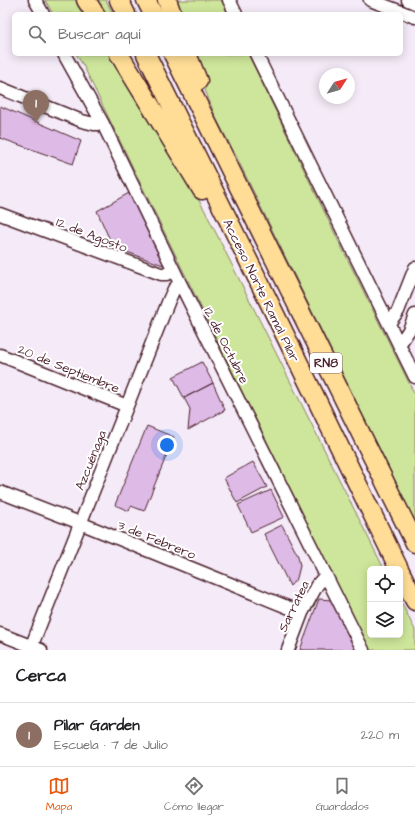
<!DOCTYPE html>
<html lang="es">
<head>
<meta charset="utf-8">
<style>
  :root { --surface:#fff; --page:#f2f2f2; --text:#202124; --muted:#757577; --line:#e0e0e0; --accent:#ea580c }
  body { margin:0; font-family:"Architects Daughter",sans-serif; background:var(--page); color:var(--text) }
  .controls { position:absolute; right:12px; bottom:12px; display:grid; overflow:hidden; border-radius:6px; box-shadow:0 2px 10px #0003 }
  .controls button { width:36px; height:36px; display:grid; place-items:center; padding:0; border:0; border-bottom:1px solid var(--line); background:var(--surface); color:var(--text); font:20px sans-serif }
  .compass { position:absolute; left:319px; top:68px; width:36px; height:36px; border-radius:50%; background:var(--surface); box-shadow:0 2px 10px #0003; rotate:54deg }
  .you { position:absolute; left:167px; top:445px; width:14px; height:14px; margin:-10px; border:3px solid #fff; border-radius:50%; background:#1a73e8; box-shadow:0 0 0 6px #1a73e833 }
  .badge { display:grid; place-items:center; width:26px; height:26px; border-radius:50%; background:var(--accent); color:#fff; font-size:13px; font-weight:700 }
  .pin { position:absolute; translate:-50% -33px; filter:drop-shadow(0 1px 2px #0008) }
  .pin::after { content:''; position:absolute; top:21px; width:14px; height:12px; background:inherit; clip-path:polygon(0 0,100% 0,50% 100%) }
  .list { margin:0; padding:0; list-style:none }
  h2 { display:flex; justify-content:space-between; align-items:center; height:52px; margin:0; padding:0 16px; font-size:17px }
  h2 small { font-size:13px; font-weight:400; color:var(--muted) }
  .list li { display:grid; grid-template-columns:26px 1fr auto; gap:12px; align-items:center; box-sizing:border-box; height:64px; padding:0 16px; border-top:1px solid var(--line) }
  .list b { display:block; font-size:15px; white-space:nowrap }
  .list p { margin:0; font-size:13px; white-space:nowrap; color:var(--muted) }
  .list em { font-size:13px; font-style:normal; color:var(--muted) }
  .icon { flex:none; width:22px; height:22px; fill:none; stroke:currentColor; stroke-width:2; stroke-linecap:round; stroke-linejoin:round }
  .map { position:relative; flex:none; width:415px; height:650px; overflow:hidden }
  .search { position:absolute; background:var(--surface); box-shadow:0 2px 10px #0003; left:12px; right:12px; top:12px; height:44px; display:flex; align-items:center; gap:10px; box-sizing:border-box; padding:0 14px; border-radius:6px; color:var(--muted); font-size:15px }
  .sheet { height:116px; background:var(--surface) }
  nav { display:flex; justify-content:space-around; align-items:center; box-sizing:border-box; height:56px; border-top:1px solid var(--line); background:var(--surface); font-size:11px; color:var(--muted) }
  nav a { display:grid; justify-items:center; gap:2px }
  nav .on { color:var(--accent) }
  .map>svg:first-child { display:block }
</style>
</head>
<body>
<div class="map">
<svg width="415" height="650" viewBox="0 0 415 650">
  <rect width="100%" height="100%" fill="#f5ebf8"/>
  <filter id="ink" filterUnits="userSpaceOnUse"><feTurbulence type="fractalNoise" baseFrequency=".025" numOctaves="2"/><feDisplacementMap in="SourceGraphic" scale="8" xChannelSelector="R" yChannelSelector="G"/><feConvolveMatrix kernelMatrix="1 2 1 2 8 2 1 2 1" color-interpolation-filters="sRGB"/></filter>
  <g filter="url(#ink)">
    <path fill="#cee69b" stroke="#8c8263" d="M45 0H81L89 14H53Z
      M97 0H106L113 14H105Z
      M170 0H221L228 14H176Z
      M76 54H114L205 211 384 569H370V635H400V600L415 630V650H368L83 65Z
      M191 54H248L338 240 415 395V522L236 156 216 118Z"/>
    <path fill="#debbe6" stroke="#4a1f2b" d="M0 106 81 141 73 164 0 138Z
      M129 193 165 263 163 265 113 247 97 211Z
      M202 362 213 383 184 398 173 377Z
      M213 383 225 410 188 430 190 409 184 398Z
      M147 426 174 437 144 511 131 506 129 511 115 505Z
      M253 462 267 487 237 503 224 478Z
      M271 490 284 517 251 532 238 505Z
      M282 525 298 556 300 566 297 578 290 586 264 534Z
      M319 599 331 600 356 650H300Z"/>
    <g fill="none" stroke-linecap="round" stroke-linejoin="round">
      <g stroke="#4a1f2b" stroke-width="15">
        <path id="minor" d="M35 0 43 14
          M229 0 236 14
          M370 0 415 17
          M408 0 415 3
          M64 54 103 124 180 283 363 650
          M256 54 415 377
          M0 88 82 121 94 124H103
          M0 214 161 274H167L173 269
          M389 323 398 311 415 268
          M399 345 409 330 415 315
          M0 355 127 406
          M0 492 80 523 302 613
          M0 634 41 650
          M30 650 127 406 169 300 174 289 180 283
          M288 650 302 613 317 585 326 575"/>
      </g>
      <g stroke="#4a1f2b" stroke-width="21">
        <path id="highway" d="M86 0 95 14
          M119 0 126 14
          M146 0 153 14
          M167 0 172 14
          M119 54 202 190
          M146 54 268 300 399 569
          M173 54 415 543
          M187 54 198 81
          M400 571 415 601"/>
      </g>
      <use href="#minor" stroke="#fff" stroke-width="12"/>
      <use href="#highway" stroke="#ffdd96" stroke-width="18"/>
    </g>
  </g>
  <g text-anchor="middle" stroke-width="4" stroke-linejoin="round" paint-order="stroke">
    <rect fill="#fff" stroke="#80626b" stroke-width="1" x="310" y="353" width="32" height="20" rx="3"/>
    <g font-size="12" font-weight="bold" fill="#4a1f2b">
      <text x="326" y="367">RN8</text>
    </g>
    <g font-size="13" fill="#4a1f2b" stroke="#fff">
      <text transform="translate(92 234) rotate(21)" y="5">12 de Agosto</text>
      <text transform="translate(262 290) rotate(64)" y="5">Acceso Norte Ramal Pilar</text>
      <text transform="translate(227 345) rotate(63)" y="5">12 de Octubre</text>
      <text transform="translate(69 368) rotate(22)" y="5">20 de Septiembre</text>
      <text transform="translate(90 460) rotate(-68)" y="5">Azcuénaga</text>
      <text transform="translate(157 539) rotate(22)" y="5">3 de Febrero</text>
      <text transform="translate(293 606) rotate(-64)" y="5">Sarratea</text>
    </g>
  </g>
</svg>
<div class="controls">
<button><svg class="icon" aria-label="locate" viewBox="0 0 24 24"><circle cx="12" cy="12" r="6"/><path d="M12 2v4M12 18v4M2 12h4M18 12h4"/></svg></button>
<button><svg class="icon" aria-label="layers" viewBox="0 0 24 24"><path d="M12 4l9 5-9 5-9-5zM3 14l9 5 9-5"/></svg></button>
</div>
<svg class="compass" viewBox="-18 -18 36 36"><path d="M0-13l5 13h-10z" fill="#e53935"/><path d="M0 13l5-13h-10z" fill="#757577"/></svg>
<div class="you"></div>
<div class="pin badge" style="left:36px;top:123px;background:#8d6e63">1</div>
<div class="search"><svg class="icon" aria-label="search" viewBox="0 0 24 24"><circle cx="10" cy="10" r="6"/><path d="M15 15l6 6"/></svg>Buscar aquí</div>
</div>
<section class="sheet">
<h2>Cerca<small></small></h2>
<ul class="list">
<li><span class="badge" style="background:#8d6e63">1</span><div><b>Pilar Garden</b><p>Escuela · 7 de Julio</p></div><em>220 m</em></li>
</ul>
</section>
<nav>
<a class="on"><svg class="icon" aria-label="map" viewBox="0 0 24 24"><path d="M3 6l6-2 6 2 6-2v14l-6 2-6-2-6 2zM9 4v14M15 6v14"/></svg>Mapa</a>
<a><svg class="icon" aria-label="directions" viewBox="0 0 24 24"><path d="M12 3l9 9-9 9-9-9zM9 14v-3h6M13 9l2 2-2 2"/></svg>Cómo llegar</a>
<a><svg class="icon" aria-label="saved" viewBox="0 0 24 24"><path d="M7 4h10v16l-5-4-5 4z"/></svg>Guardados</a>
</nav>
</body>
</html>
